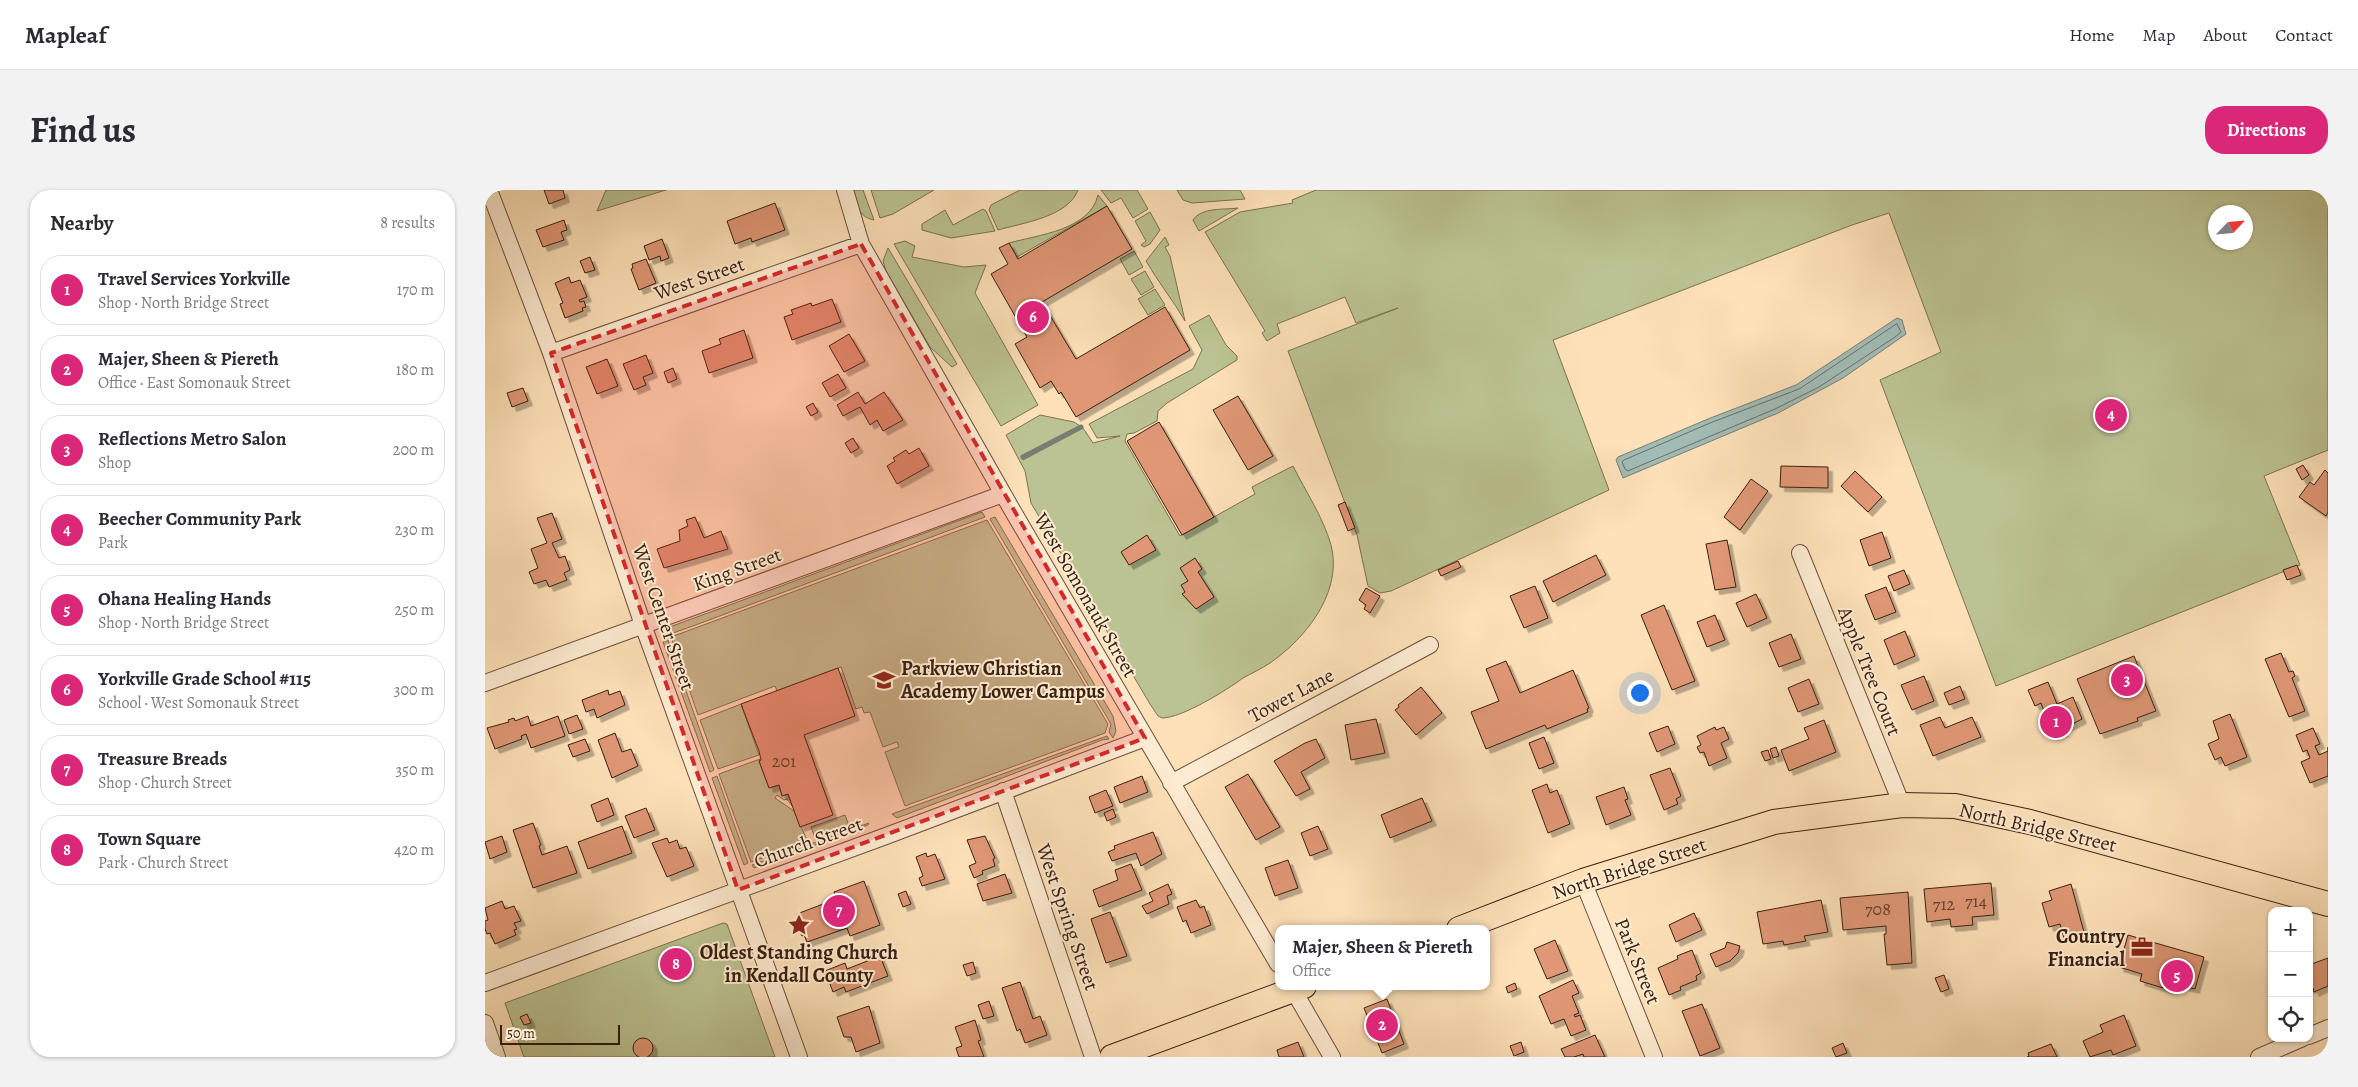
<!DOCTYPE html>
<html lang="en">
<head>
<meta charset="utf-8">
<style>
  :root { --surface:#fff; --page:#f2f2f3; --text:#2b2b33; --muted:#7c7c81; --line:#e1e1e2; --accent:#db2777 }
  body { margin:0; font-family:Alegreya,serif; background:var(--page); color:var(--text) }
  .controls { position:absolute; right:15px; bottom:15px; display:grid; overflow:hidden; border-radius:10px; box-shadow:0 1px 4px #0004 }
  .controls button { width:45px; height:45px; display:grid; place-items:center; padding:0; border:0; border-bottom:1px solid var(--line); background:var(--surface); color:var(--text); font:25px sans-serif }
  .compass { position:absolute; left:1723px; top:15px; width:45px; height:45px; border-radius:50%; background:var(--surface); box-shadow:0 1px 4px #0004; rotate:64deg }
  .scale { position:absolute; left:15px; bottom:12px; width:120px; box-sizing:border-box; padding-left:5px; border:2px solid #3a2010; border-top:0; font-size:14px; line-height:18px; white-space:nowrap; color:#3a2010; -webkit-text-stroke:4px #feecd2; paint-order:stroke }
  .you { position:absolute; left:1154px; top:502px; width:18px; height:18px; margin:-12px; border:4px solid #fff; border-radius:50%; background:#1a73e8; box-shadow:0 0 0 8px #1a73e833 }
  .badge { display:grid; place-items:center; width:32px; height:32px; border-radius:50%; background:var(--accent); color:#fff; font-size:16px; font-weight:700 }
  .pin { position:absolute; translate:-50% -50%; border:2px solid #fff; box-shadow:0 1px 5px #0006 }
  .popup { position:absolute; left:790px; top:735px; width:215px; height:65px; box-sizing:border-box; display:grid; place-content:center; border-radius:10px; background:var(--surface); filter:drop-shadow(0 1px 4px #0005); font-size:16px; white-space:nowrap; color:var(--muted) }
  .popup b { font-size:19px; color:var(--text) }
  .popup::after { content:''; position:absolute; left:50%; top:100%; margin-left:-10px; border:10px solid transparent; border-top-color:var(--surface) }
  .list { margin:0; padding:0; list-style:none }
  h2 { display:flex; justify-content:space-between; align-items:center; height:65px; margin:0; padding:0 20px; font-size:21px }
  h2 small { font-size:16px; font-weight:400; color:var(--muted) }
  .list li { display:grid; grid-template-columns:32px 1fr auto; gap:15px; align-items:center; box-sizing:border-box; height:70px; margin:0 10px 10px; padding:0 10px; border:1px solid var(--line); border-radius:20px }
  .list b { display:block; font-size:19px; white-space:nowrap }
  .list p { margin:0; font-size:16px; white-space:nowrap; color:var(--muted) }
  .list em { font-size:16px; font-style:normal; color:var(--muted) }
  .icon { flex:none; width:28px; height:28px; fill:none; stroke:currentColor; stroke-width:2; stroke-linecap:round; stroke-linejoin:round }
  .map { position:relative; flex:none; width:1843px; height:867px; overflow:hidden; border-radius:20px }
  header { display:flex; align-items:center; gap:30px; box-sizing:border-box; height:70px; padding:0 25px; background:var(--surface); border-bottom:1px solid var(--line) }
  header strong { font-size:24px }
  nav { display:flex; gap:28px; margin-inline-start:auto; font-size:18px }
  .intro { display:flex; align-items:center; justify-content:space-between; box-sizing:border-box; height:120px; padding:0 30px }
  h1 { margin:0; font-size:35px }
  .button { padding:12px 22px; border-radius:20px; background:var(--accent); color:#fff; font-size:18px; font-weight:700 }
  main { display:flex; gap:30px; padding:0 30px }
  aside { flex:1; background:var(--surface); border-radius:20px; box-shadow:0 1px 4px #0004 }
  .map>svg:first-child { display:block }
</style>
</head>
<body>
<header>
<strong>Mapleaf</strong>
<nav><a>Home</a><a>Map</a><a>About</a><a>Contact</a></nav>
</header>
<div class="intro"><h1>Find us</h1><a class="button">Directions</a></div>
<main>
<aside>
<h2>Nearby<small>8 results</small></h2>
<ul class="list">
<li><span class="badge">1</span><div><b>Travel Services Yorkville</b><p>Shop · North Bridge Street</p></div><em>170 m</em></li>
<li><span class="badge">2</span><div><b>Majer, Sheen &amp; Piereth</b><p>Office · East Somonauk Street</p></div><em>180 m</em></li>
<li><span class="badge">3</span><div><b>Reflections Metro Salon</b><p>Shop</p></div><em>200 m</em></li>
<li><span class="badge">4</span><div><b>Beecher Community Park</b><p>Park</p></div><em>230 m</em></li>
<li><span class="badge">5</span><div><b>Ohana Healing Hands</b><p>Shop · North Bridge Street</p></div><em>250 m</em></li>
<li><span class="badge">6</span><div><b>Yorkville Grade School #115</b><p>School · West Somonauk Street</p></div><em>300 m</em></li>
<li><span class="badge">7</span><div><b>Treasure Breads</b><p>Shop · Church Street</p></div><em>350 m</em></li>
<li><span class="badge">8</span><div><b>Town Square</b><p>Park · Church Street</p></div><em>420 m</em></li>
</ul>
</aside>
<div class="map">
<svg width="1843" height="867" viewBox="0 0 1843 867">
  <defs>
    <filter id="shadow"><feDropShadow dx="4.5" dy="4.5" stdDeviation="0" flood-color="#0004"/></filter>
  </defs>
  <rect width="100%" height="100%" fill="#fee1b9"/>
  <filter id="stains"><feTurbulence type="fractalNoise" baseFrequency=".004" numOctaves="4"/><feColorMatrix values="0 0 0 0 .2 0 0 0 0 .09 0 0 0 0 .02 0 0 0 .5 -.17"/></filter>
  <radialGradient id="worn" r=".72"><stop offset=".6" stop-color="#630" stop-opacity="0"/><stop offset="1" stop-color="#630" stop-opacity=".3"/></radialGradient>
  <path fill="#bcc392" stroke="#7b7251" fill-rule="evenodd" d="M121 0H181L112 21Z
    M367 0H378L389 30C373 27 371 14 367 0Z
    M386 0H449L408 24 395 28Z
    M535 0H593C583 27 537 33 513 40L504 20 506 15Z
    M616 0H652L663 19 648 28 636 8 626 13Z
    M692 0H755L760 9 707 13 698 10Z
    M831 0H1843V260L1779 286 1815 375 1511 496 1395 190 1456 162 1404 23 1367 35 1068 150 1124 300 906 401 895 403 883 396 872 345 803 161 913 118 871 133 860 107 792 134 795 143 782 151 777 143 780 141 720 42 755 22 808 13 807 10ZM1730 22H1760V52H1730Z
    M613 5 622 16 532 67 524 53C553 45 605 40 613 5Z
    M753 18 714 41 708 30C717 17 738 20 753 18Z
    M498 19 501 21 510 41 466 48 437 40V34L460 20 468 35Z
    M665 22 675 40 665 54 659 57 656 55 661 51 650 31Z
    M680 47 684 55 680 57 685 66 700 131C688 110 673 92 661 71Z
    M420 51 430 56 427 67 479 77 501 75 490 103 553 215 516 236 409 54Z
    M403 58 472 174 467 177 445 157 401 81 398 71Z
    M649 61 658 77 644 85 635 69Z
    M660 81 669 97 656 105 646 89Z
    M670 99 680 115 663 125 653 109Z
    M724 125 741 155 752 166V170L682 213 673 221 672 231 649 243 642 244 640 251 695 346 770 304 767 297 808 276C821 302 838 327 846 355 858 402 821 448 785 473 776 479 767 483 758 488 742 500 697 528 677 528L673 526 665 514 546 313 540 281 521 245 555 225 589 232 595 236 536 266 538 270 598 238 608 253 635 246 612 248 604 234 708 179 717 160 704 136Z
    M497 322 500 327 208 436 185 444 182 438Z
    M510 327 628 526 631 541 628 548 624 542 626 534 505 329Z
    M502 330 623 534 620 543 420 616 400 562 414 557 412 552 398 557 385 522 379 523 377 517 371 519 356 477 292 501 290 496 213 525 186 447Z
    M183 450 229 580 225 582 178 452Z
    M256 514 274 565 233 579 215 530Z
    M622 546 624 549 617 550 412 628 407 624Z
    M275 569 274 571 284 598 294 595 297 606 303 604 307 616 302 609 299 610 292 605 290 608 309 621 323 652 266 672 234 584Z
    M232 586 263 673 259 675 227 588Z
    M360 625 364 636 330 648 326 637Z
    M384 633 383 635 269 678 267 675Z
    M238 733 242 734 290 867H39L20 813Z"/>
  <path fill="#a1bcb6" stroke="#787e74" d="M1412 128 1417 130 1421 144 1358 188 1293 223 1138 288 1131 270 1133 267 1223 229 1311 195Z"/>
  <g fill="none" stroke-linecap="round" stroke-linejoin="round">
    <path stroke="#6e6e63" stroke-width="1" d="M1412 134 1416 142 1410 147 1334 197 1290 219 1152 277 1143 281 1140 279 1137 272 1139 270 1225 233 1314 199Z"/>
    <path stroke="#787e74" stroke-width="5" d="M538 267 596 237"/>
  </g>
  <path fill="#e09775" stroke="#3a2010" filter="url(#shadow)" d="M59 0H78L80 8 64 14Z
    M290 13 300 40 267 52 266 48 250 54 242 31Z
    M622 16 647 59 557 112 591 169 680 117 705 160 591 227 576 202 574 204 566 191 555 198 530 154 542 147 506 84 523 74 514 58 524 53 533 69Z
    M79 30 82 40 76 42 79 50 58 57 51 40Z
    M177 49 184 68 176 71 175 66 164 70 159 56Z
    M105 67 110 80 100 83 95 71Z
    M161 69 171 93 154 100 146 79 148 78 147 74Z
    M84 87 86 93 95 90 102 107 94 110 95 112 99 111 101 117 97 118 98 121 80 128 75 114 78 113 70 93Z
    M347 109 356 132 307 150 299 127 308 124 306 120 326 113 327 116Z
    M259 140 268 168 224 183 217 161 236 154 234 149Z
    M364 144 380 171 359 182 344 156Z
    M161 165 168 183 158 187 161 195 149 200 138 174Z
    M122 169 133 196 112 204 101 177Z
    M188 178 192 189 183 193 179 182Z
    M353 184 361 198 345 207 337 193Z
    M38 198 43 211 27 217 22 203Z
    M373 202 380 214 399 202 418 230 398 241 392 230 385 235 375 217 358 226 352 215Z
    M753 206 788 266 763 280 728 220Z
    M328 213 333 222 326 226 321 217Z
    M674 232 729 327 697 345 642 251Z
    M368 248 374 258 366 263 360 253Z
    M434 258 444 276 412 294 402 276 410 271 408 268 421 260 424 264Z
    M1818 275 1824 285 1817 290 1811 279Z
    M1296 276 1343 277V298L1295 297Z
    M1840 280 1843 283V322L1841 326 1814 307 1825 292 1829 295Z
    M1370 281 1397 307 1383 322 1356 296Z
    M1266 289 1283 301 1255 340 1239 327Z
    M860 312 870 338 863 341 853 315Z
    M67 323 77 349 67 353 74 368 80 366 85 380 79 383 82 390 64 397 61 390 49 394 44 382 53 378 46 359 62 353 52 328Z
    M210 327 219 348 236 341 243 359 179 378 172 359 195 351 194 340 203 336 201 330Z
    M1397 342 1406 368 1384 376 1375 350Z
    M662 345 671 360 644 375 636 362Z
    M1242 350 1251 397 1230 400 1221 354Z
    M1111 365 1121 385 1068 412 1058 391Z
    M710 368 717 379 713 382 729 407 711 419 697 404 700 402 696 395 703 391 695 378Z
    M973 371 976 377 956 386 953 380Z
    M1812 375 1816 385 1802 390 1798 380Z
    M1419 380 1425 394 1409 401 1403 386Z
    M1050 396 1063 428 1039 438 1025 406Z
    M1401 397 1411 422 1390 430 1380 405Z
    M881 398 895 406 885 423 879 419 881 415 874 410Z
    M1271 404 1282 428 1262 437 1251 413Z
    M1179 415 1210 491 1187 500 1156 425Z
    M1230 425 1240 450 1222 457 1212 432Z
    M1420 441 1430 466 1409 475 1399 450Z
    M1306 444 1316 469 1294 477 1284 453Z
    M1796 463 1804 482 1808 481 1810 486 1807 488 1820 521 1804 527 1780 469Z
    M1649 466 1671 521 1652 528 1653 531 1615 544 1592 489Z
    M1021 471 1035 503 1088 480 1104 518 1102 519 1103 522 1062 539 1060 535 1001 559 986 522 1014 511 1001 479Z
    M353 478 370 526 319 545 348 625 315 637 303 604 297 606 294 595 284 598 274 571 276 570 274 561 256 514Z
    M1439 486 1449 511 1427 520 1416 495Z
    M1324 489 1334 514 1313 522 1303 498Z
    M1563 492 1572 514 1588 507 1597 529 1578 539 1579 542 1568 546 1556 513 1550 516 1543 500Z
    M1475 496 1480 509 1464 515 1459 503Z
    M936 497 957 523 931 545 910 520 914 517 913 515Z
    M123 500 124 505 135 501 140 515 112 528 109 519 101 522 97 510Z
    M1745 524 1762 567 1740 576 1736 567 1730 570 1723 554 1734 549 1728 531Z
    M92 525 98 539 84 544 79 530Z
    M43 526 46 536 73 526 80 546 46 558 41 544 36 546 37 549 10 559 2 538 24 532 23 530 29 528 30 531Z
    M1455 527 1460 538 1487 527 1496 547 1448 566 1435 535Z
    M891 529 900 563 866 570 860 535Z
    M1339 530 1351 562 1304 581 1296 560 1324 549 1319 538Z
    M1183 536 1190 554 1172 562 1164 543Z
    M1230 537 1231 540 1239 537 1244 549 1236 553 1242 568 1224 576 1219 562 1215 563 1212 557 1216 555 1212 546Z
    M1828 538 1835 554 1830 556 1834 565 1843 561V557V586L1825 593 1816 572 1825 568 1822 560 1818 562 1811 545Z
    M130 543 137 562 146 559 153 576 127 588 113 550Z
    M1059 547 1069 573 1054 579 1044 553Z
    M100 549 105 561 88 567 83 555Z
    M831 549 840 568 816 582 825 599 811 606 789 571 820 553Z
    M1291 557 1294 566 1288 568 1285 559Z
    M1283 560 1286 569 1280 571 1276 562Z
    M1185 578 1196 606 1191 609 1193 614 1179 620 1165 585Z
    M763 584 795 637 771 650 740 597Z
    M657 586 663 602 635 613 629 597Z
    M1062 594 1065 603 1072 600 1085 634 1063 643 1047 600Z
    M1139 597 1143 609 1140 610 1146 625 1121 635 1111 607Z
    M621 600 628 616 610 623 604 607Z
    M123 608 129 625 112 632 106 615Z
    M937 608 947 631 905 648 896 625Z
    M161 618 170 640 149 648 140 626Z
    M628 619 631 627 622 631 619 623Z
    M48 633 56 655 54 656 57 665 82 656 92 683 48 698 28 640Z
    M137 636 147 663 103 679 93 652Z
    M833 636 843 659 825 666 816 643Z
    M668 642 677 664 656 676 651 663 627 671 623 662 630 659 629 656Z
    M17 646 22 662 5 669 0 652Z
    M500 646 510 668 508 669 510 676 497 681 498 684 489 688 484 676 491 673 482 650Z
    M182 648 184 653 192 650 195 659 201 657 209 676 182 687 167 653Z
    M441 663 442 667 450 664 460 689 437 696 434 688 438 686 431 667Z
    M803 670 813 698 790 706 780 678Z
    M646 674 657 700 614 717 608 700 633 690 630 680Z
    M520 684 527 703 498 711 492 694Z
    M379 691 395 735 365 746 362 738 322 752 319 745 317 746 312 736 316 734 312 724 351 709 349 702Z
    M1506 693 1509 725 1487 727 1488 735 1466 737 1465 729 1442 732 1439 699Z
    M683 694 687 704 682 706 684 714 662 724 657 716 668 711 664 703Z
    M1586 694 1599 742 1579 748 1575 734 1564 737 1557 713 1567 710 1564 701Z
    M421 701 426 714 418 717 413 704Z
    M1423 702 1427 773 1402 775 1399 744H1401V736L1358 740 1355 708Z
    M711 710 715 718 719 716 726 735 706 743 701 730 698 732 692 717Z
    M1336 710 1343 742 1319 746 1321 751 1299 755 1298 751 1278 754 1272 722Z
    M17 711 20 719 29 716 36 731 29 733 32 739 29 740 31 745 10 754 5 743 2 744 0 739V731L3 730 0 718Z
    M625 722 642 766 621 773 606 729Z
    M1209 723 1217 740 1191 752 1184 735Z
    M1643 745 1719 767 1710 799 1687 793 1685 800 1655 791 1657 784 1634 777Z
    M1070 750 1083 781 1062 789 1049 759Z
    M1242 752 1255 756 1253 763 1245 771 1231 777 1225 764 1240 758Z
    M1207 760 1216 783 1211 786 1212 790 1195 797 1196 800 1184 805 1173 778 1193 769 1192 766Z
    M395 766 403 786 361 802 359 797 348 802 340 781 360 773 362 779Z
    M1843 768V796L1829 802 1828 798 1824 799V775Z
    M488 772 491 783 482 786 478 775Z
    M1459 785 1464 799 1456 802 1450 788Z
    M1088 790 1094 803 1087 806 1094 823 1089 825 1090 827 1095 825 1101 840 1086 846 1079 829 1066 834 1054 806Z
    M535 792 548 829 555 826 562 845 540 853 535 839 532 841 517 798Z
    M1030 793 1032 799 1023 803 1021 797Z
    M902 809 919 854 897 863 879 818Z
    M504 811 509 826 498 829 493 815Z
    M1217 814 1235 858 1215 866 1197 821Z
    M384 816 395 853 371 862 366 847H359L352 827Z
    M42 824 46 833 39 835 35 827Z
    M1639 825 1651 856 1628 865 1626 860 1605 867 1598 851 1618 842 1615 835Z
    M490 830 496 850 493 851 499 867H474L471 858 477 856 470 837Z
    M1110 845 1120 867H1099L1098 864 1089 867H1080L1076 859Z
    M148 858a10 10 0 1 1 20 0a10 10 0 1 1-20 0Z
    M813 852 819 867H794L792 860Z
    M1036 852 1039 862 1029 866 1025 856Z
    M1358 853 1362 863 1351 867 1347 858Z
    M1566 854 1572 867H1542L1544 866 1543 863Z"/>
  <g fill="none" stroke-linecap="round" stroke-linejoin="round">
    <g stroke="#6b503a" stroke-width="18">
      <path id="minor" d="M4 0 66 163 158 435 314 867
        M360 0 376 54 526 318 793 774
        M66 163 376 54
        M1315 363 1417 615
        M0 493 518 304
        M686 593 945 455
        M518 601 608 867
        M1098 691 1169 867
        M0 793 401 646 660 548
        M806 796 847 867
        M0 833 12 867
        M1824 846 1843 838
        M1774 867 1818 848"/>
    </g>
    <g stroke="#3a2010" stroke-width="26">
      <path id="highway" d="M974 739 1098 691 1289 632 1417 615 1470 616 1545 632 1843 714
        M627 867 819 796"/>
    </g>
    <use href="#minor" stroke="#feecd2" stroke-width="16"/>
    <use href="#highway" stroke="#fee1b9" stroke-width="24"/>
  </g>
  <path fill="#d62828" fill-opacity="0.2" stroke="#d62828" stroke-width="4" stroke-dasharray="10 6" stroke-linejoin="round" d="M376 54 660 548 253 700 66 163Z"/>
  <defs>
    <g id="school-bare" transform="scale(1.725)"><path d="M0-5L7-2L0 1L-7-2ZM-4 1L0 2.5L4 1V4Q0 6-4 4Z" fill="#8f2418" stroke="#feecd2" stroke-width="2.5" paint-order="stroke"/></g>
    <g id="sight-bare" transform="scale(1.725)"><path d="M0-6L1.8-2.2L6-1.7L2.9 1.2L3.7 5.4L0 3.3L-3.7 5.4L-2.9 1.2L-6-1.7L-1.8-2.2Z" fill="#8f2418" stroke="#feecd2" stroke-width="2.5" paint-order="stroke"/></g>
    <g id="office-bare" transform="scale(1.725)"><path d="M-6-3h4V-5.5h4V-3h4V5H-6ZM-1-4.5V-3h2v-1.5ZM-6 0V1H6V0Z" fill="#8f2418" stroke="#feecd2" stroke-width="2.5" paint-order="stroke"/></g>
  </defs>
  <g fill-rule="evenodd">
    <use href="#school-bare" x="399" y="490"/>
    <use href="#sight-bare" x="314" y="735"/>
    <use href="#office-bare" x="1657" y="757"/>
  </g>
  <g text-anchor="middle" stroke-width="4" stroke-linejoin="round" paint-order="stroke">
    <g font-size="18" fill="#643e29">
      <text x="299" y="577">201</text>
      <text x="1491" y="717">714</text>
      <text x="1459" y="720">712</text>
      <text x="1393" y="725">708</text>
    </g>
    <g font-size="20" fill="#3a2010" stroke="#feecd2">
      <text transform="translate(214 88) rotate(-19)" y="7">West Street</text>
      <text transform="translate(252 379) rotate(-20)" y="7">King Street</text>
      <text transform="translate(601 405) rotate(60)" y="7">West Somonauk Street</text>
      <text transform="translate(179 427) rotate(71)" y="7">West Center Street</text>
      <text transform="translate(1385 481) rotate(68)" y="7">Apple Tree Court</text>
      <text transform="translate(806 505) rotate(-28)" y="7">Tower Lane</text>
      <text transform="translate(1553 637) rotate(13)" y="7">North Bridge Street</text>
      <text transform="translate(323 652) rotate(-20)" y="7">Church Street</text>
      <text transform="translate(1144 678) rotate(-18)" y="7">North Bridge Street</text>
      <text transform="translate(583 727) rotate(71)" y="7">West Spring Street</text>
      <text transform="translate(1153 771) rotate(68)" y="7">Park Street</text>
    </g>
    <g font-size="20" font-weight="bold" fill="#3a2010" stroke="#feecd2" text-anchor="start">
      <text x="416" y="485">Parkview Christian<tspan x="416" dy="23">Academy Lower Campus</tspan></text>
      <text x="1640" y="753" text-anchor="end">Country<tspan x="1640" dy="23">Financial</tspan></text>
      <text x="314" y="769" text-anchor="middle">Oldest Standing Church<tspan x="314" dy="23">in Kendall County</tspan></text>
    </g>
  </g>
  <rect width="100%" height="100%" filter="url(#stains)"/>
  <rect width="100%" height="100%" fill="url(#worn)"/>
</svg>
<div class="controls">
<button>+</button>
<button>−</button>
<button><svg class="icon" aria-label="locate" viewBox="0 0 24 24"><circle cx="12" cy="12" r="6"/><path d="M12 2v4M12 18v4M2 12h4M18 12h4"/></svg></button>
</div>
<svg class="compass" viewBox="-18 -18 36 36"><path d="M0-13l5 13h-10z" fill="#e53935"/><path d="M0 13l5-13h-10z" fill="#7c7c81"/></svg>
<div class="scale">50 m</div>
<div class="you"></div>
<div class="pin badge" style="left:1571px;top:532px">1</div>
<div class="pin badge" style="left:897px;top:835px">2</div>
<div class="popup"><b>Majer, Sheen &amp; Piereth</b>Office</div>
<div class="pin badge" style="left:1642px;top:490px">3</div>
<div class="pin badge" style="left:1626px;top:225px">4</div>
<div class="pin badge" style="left:1692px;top:786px">5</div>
<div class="pin badge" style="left:548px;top:127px">6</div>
<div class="pin badge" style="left:354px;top:721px">7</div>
<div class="pin badge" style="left:191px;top:774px">8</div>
</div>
</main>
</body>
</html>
